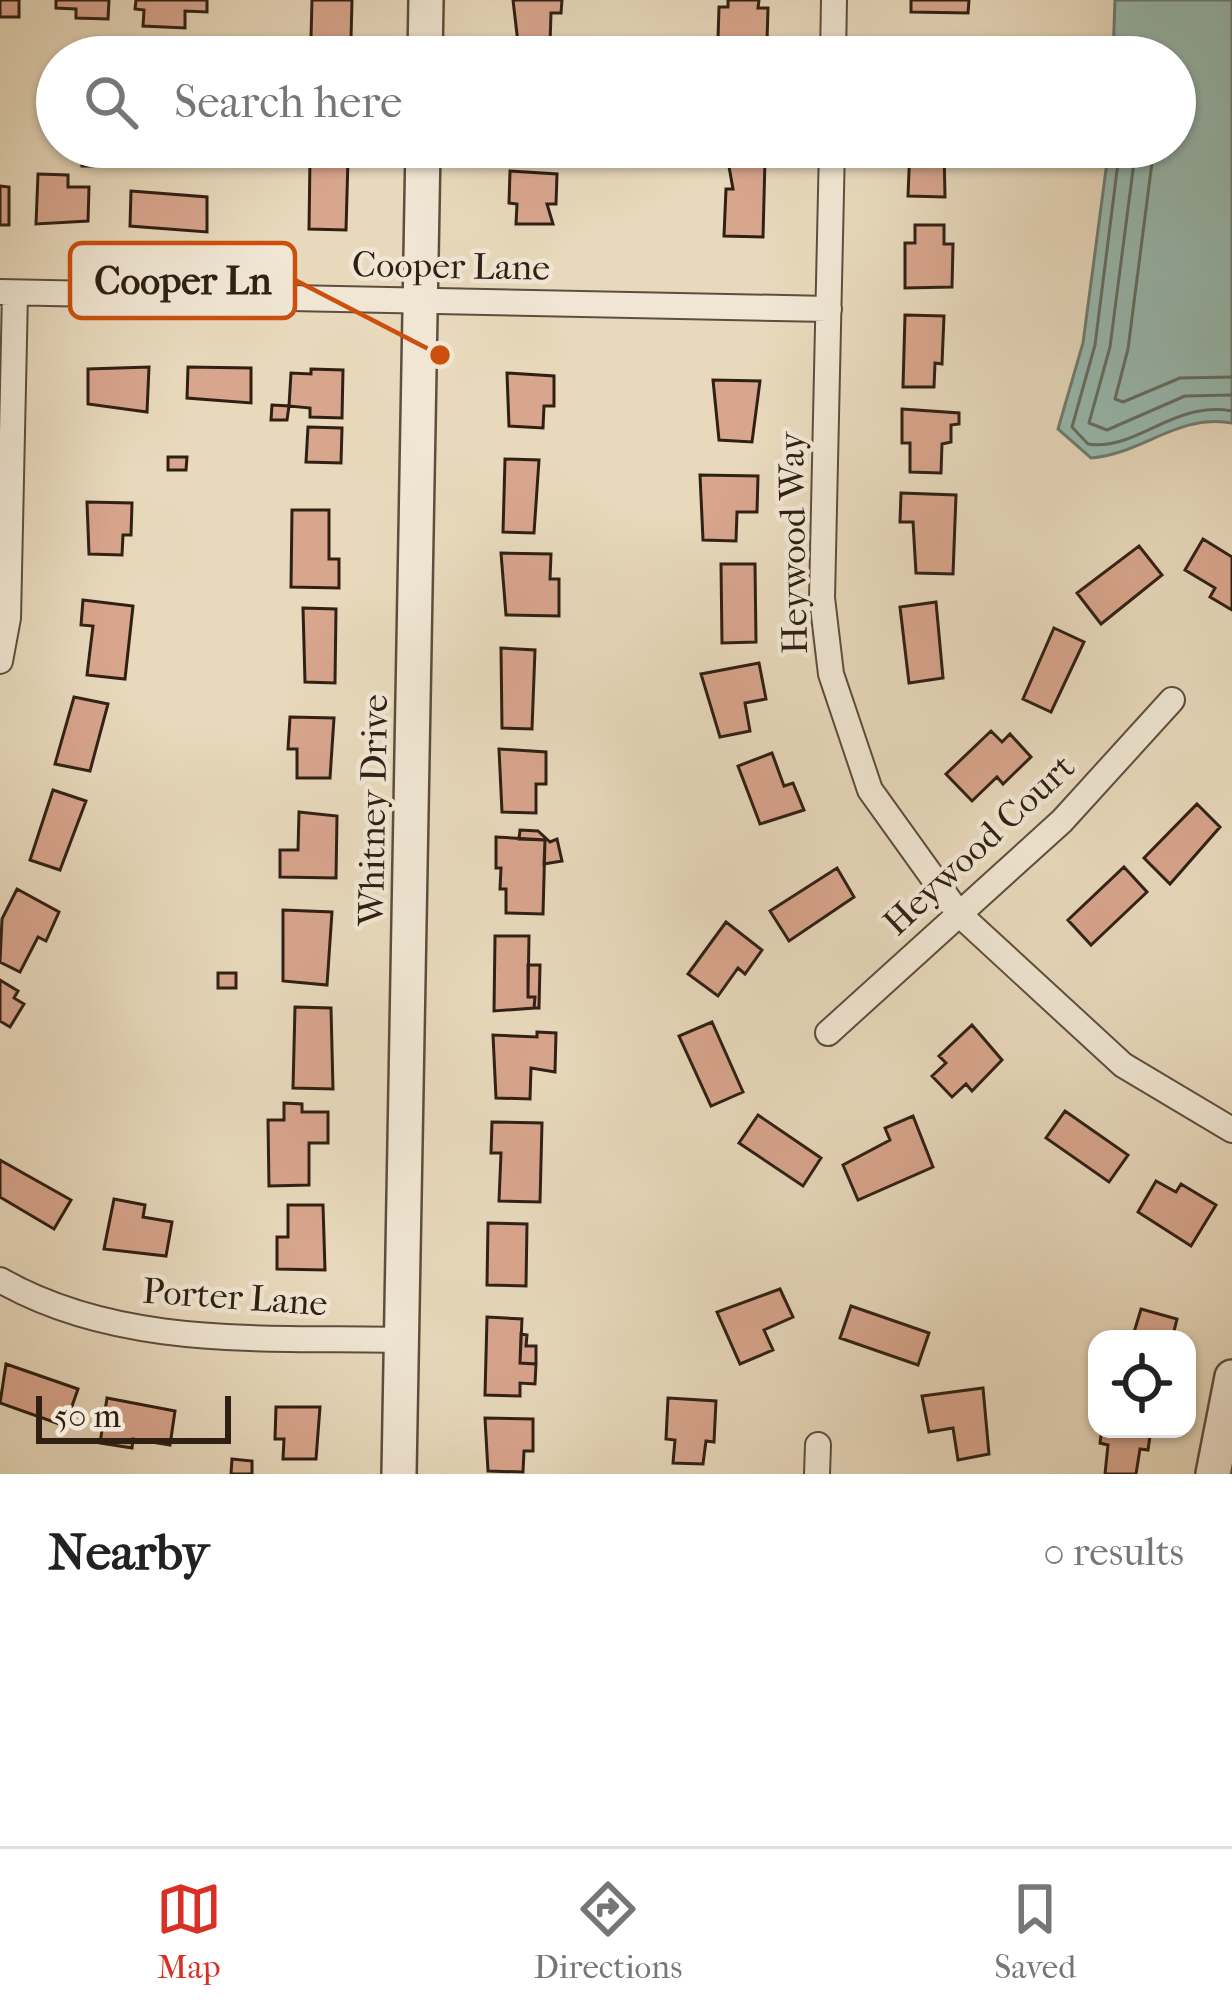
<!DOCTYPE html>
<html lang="en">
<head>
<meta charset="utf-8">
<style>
  :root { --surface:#fff; --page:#f6f6f6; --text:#222; --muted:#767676; --line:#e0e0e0; --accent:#d93025 }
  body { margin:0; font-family:"IM FELL French Canon",serif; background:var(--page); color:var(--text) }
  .controls { position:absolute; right:36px; bottom:36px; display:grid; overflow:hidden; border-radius:24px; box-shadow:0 3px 9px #0004 }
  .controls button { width:108px; height:108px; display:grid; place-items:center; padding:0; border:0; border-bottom:3px solid var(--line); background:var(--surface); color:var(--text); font:60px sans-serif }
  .scale { position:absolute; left:36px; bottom:30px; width:195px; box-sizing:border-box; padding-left:12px; border:6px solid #302014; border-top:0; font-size:33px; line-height:42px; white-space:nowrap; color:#302014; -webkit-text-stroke:9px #f0e6d3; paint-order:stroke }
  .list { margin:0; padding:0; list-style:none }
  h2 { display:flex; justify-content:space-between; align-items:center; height:156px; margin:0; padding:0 48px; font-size:51px }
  h2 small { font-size:39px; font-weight:400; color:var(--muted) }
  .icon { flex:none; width:66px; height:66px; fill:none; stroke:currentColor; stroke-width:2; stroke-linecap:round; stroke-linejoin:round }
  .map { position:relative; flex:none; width:1232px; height:1474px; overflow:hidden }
  .search { position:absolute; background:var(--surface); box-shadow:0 3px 9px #0004; left:36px; right:36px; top:36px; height:132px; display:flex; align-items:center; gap:30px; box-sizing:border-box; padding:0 42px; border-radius:66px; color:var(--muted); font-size:45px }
  .sheet { height:372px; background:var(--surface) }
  nav { display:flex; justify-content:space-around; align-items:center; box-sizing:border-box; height:168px; border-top:3px solid var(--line); background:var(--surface); font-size:33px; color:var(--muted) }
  nav a { display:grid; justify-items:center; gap:6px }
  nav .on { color:var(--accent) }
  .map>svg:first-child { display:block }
</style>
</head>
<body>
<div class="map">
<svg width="1232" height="1474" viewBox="0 0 1232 1474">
  <rect width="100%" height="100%" fill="#e8d9bc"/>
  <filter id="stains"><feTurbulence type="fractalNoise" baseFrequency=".00167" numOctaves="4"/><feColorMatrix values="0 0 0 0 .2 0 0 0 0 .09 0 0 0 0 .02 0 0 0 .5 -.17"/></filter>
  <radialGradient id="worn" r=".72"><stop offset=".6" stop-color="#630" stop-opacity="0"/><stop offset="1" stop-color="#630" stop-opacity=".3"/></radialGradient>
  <path fill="#97bab1" stroke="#6e7c72" stroke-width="3" d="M1115 0H1232V423C1179 413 1142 454 1091 458L1058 429 1083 343 1109 147H1175V57H1113Z"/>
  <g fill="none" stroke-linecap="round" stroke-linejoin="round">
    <path stroke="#646d62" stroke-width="3" d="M1120 147 1095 345 1072 427 1088 444C1135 452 1174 400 1232 411
      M1136 147 1110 347 1089 423 1107 430 1185 396 1232 395
      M1154 147 1128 349 1115 399 1123 402 1180 378 1232 377"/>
  </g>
  <path fill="#d8a58d" stroke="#302014" stroke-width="3" d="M0 0H19V17H0Z
    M56 0H109L108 19 76 18V9L56 8Z
    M136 0H207V12L185 11V28L143 26 144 10 135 9Z
    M312 0H352L351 39 311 38Z
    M513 0H562L561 13H551L550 44 518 43Z
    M728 0H759L758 8H768L767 41 718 39 719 7H728Z
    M911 0H969L968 13 911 12Z
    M918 40 950 41 949 57H918Z
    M82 147H114V166H82Z
    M910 147 944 150 945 197 908 196Z
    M310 158 348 159 346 230 309 229Z
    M765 160 763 237 724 236 726 189H733L728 161Z
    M510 171 557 174 556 204H547L553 224H516L517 204 509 203Z
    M38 174 68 175V187H89L88 221 36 224Z
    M0 186 9 187V225H0Z
    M131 191 207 197V232L130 226Z
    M915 225H944V244H953L952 287 905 288V243H915Z
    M905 315 944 316 942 364 935 363 934 387H903Z
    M149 367 147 412 88 404V369Z
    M188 367 251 368V403L187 398Z
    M311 369 343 370 342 418 310 417V408L289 406 291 373 311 374Z
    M507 373 554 376V406H544L543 428 509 426Z
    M713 380 760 381 752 442 719 440Z
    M272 405 289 406 287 420H271Z
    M902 409 959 413V424L951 425V442L942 444 941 473 910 472V443H902Z
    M308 427 342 428 341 463 306 462Z
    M168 457H187L186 470H168Z
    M505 459 539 460 534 533 503 532Z
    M700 475 758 476 757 512H737L736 541 703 540Z
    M901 493 956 495 953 574 916 573 913 522H900Z
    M87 502 132 503 131 535H123L122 555 89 554Z
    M292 510H329V559H339V588L291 587Z
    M1203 539 1232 557V610L1210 597 1215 588 1185 570Z
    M1139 546 1162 575 1101 624 1077 593Z
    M501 553 551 554 550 579H559V616L506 615Z
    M721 564H755L756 642 722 643Z
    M83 600 133 606 125 679 87 675 93 626 81 625Z
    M936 602 943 678 909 683 900 607Z
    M303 608 336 609 335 683 305 682Z
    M1054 628 1084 642 1051 712 1023 699Z
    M501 648 535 650 532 729 502 728Z
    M759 663 766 699 745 703 750 731 720 737 701 674Z
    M74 697 108 704 90 771 55 764Z
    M290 717 334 718 330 778H297V749H288Z
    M991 731 1002 742 1010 734 1031 757 1003 784 997 777 972 801 946 774Z
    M499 749 546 752V784H536V813L502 812Z
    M772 753 784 786 793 783 804 810 760 824 738 766Z
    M53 790 86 801 60 870 30 860Z
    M1197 804 1220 827 1170 884 1144 858Z
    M299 812 337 816 336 878 280 877V850H298Z
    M520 830 538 831 550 842 557 839 562 861 544 864 545 840 519 839Z
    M496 837 545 840 543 914 506 913V889H500L501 868H496Z
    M1124 867 1147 892 1091 945 1068 920Z
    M837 868 854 897 789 941 770 911Z
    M17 889 59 912 46 941 38 937 20 972 0 962 2 919Z
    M283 910 332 912 327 985 283 981Z
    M726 922 762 950 745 974 738 968 718 996 688 974Z
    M495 936H529L528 997H535L534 1008 494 1011Z
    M528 965H540L539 1008H534L535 997H528Z
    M218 973H236V988H218Z
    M0 980 18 991 14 998 24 1004 10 1027 0 1021Z
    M295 1007 331 1008 333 1089 293 1088Z
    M712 1022 743 1092 711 1106 679 1036Z
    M972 1025 1002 1060 972 1091 966 1084 952 1097 932 1076 946 1063 939 1056Z
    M537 1032 556 1033 555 1072 531 1068 530 1099 496 1098 493 1035 537 1037Z
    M284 1103 302 1104V1112H328V1143H309V1185L269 1186 268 1120H284Z
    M1065 1111 1128 1155 1109 1182 1046 1138Z
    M758 1115 821 1158 803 1186 739 1143Z
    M913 1116 933 1167 858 1200 843 1165 890 1140 885 1128Z
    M492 1122 542 1123 540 1202 499 1201 501 1153H491Z
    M0 1160 71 1200 54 1229 0 1197Z
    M1156 1181 1176 1192 1181 1184 1216 1205 1191 1246 1138 1212Z
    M114 1199 145 1205 143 1217 172 1222 166 1256 104 1249Z
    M288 1205H323L325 1270 277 1269V1237H288Z
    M488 1223 527 1224 526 1286 487 1285Z
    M780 1289 793 1317 764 1330 773 1350 740 1364 717 1312Z
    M851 1306 929 1333 918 1365 840 1338Z
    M1141 1309 1177 1319 1172 1339H1132Z
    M487 1317 522 1319 520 1363 536 1364 535 1384 520 1383V1396L485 1395Z
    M521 1334 527 1335 526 1346H536V1364L520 1363Z
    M6 1364 78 1389 65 1426 0 1403Z
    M983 1388 989 1454 958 1460 953 1428 929 1432 922 1396Z
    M107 1398 175 1411 170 1445 133 1439 132 1448 100 1443Z
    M668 1398 716 1401 714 1442 706 1441 703 1464 673 1463 675 1440 666 1439Z
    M276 1407H320L316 1459H283L284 1439H275Z
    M485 1418 533 1419V1451H524L523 1472 488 1471Z
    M1102 1429H1151L1148 1450 1140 1449 1136 1474H1105L1108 1445 1100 1443Z
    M232 1459 252 1461V1474H231Z"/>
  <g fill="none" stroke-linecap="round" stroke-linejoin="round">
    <g stroke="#5e4e3e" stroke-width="28">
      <path id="minor" d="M833 57 834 0
        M832 147 822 598 831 674 870 790 959 914 1123 1065 1232 1130
        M0 292 829 309
        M0 661 8 618 15 293
        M828 1033 1062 821 1172 700
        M0 1280C121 1349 266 1337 401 1340
        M817 1474 818 1445"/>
    </g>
    <g stroke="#5e4e3e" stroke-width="38">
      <path id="tertiary" d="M425 57 426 0
        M399 1474 423 147
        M1213 1474 1232 1377"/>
    </g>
    <use href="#minor" stroke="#f0e6d3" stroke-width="24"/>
    <use href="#tertiary" stroke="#f0e6d3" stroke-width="33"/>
  </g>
  <g text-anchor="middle" stroke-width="9" stroke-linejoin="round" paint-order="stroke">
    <g font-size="36" fill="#302014" stroke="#f0e6d3">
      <text transform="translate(451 265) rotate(1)" y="13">Cooper Lane</text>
      <text transform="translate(792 543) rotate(-91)" y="13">Heywood Way</text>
      <text transform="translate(372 810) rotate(-89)" y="13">Whitney Drive</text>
      <text transform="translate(978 844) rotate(-43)" y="13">Heywood Court</text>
      <text transform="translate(235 1296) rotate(4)" y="13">Porter Lane</text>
    </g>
  </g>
  <path fill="none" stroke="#cc500d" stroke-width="4.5" d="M440 355L295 280"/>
  <circle fill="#cc500d" stroke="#f0e6d3" stroke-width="4.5" cx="440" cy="355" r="12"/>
  <rect fill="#f0e6d3" stroke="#cc500d" stroke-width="4.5" x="70" y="243" width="225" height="75" rx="12"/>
  <g font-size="39" text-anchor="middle" font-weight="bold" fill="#302014">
    <text x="183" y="294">Cooper Ln</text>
  </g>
  <rect width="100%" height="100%" filter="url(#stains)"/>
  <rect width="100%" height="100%" fill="url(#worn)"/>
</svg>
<div class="controls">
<button><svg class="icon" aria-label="locate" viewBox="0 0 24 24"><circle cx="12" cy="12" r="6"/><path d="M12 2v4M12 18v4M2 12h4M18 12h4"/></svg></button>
</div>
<div class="scale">50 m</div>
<div class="search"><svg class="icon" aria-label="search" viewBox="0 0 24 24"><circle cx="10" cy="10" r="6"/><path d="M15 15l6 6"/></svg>Search here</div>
</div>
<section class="sheet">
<h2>Nearby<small>0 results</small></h2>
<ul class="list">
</ul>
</section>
<nav>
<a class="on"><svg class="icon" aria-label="map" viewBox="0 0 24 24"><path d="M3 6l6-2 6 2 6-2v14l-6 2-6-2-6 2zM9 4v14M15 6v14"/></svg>Map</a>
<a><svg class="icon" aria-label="directions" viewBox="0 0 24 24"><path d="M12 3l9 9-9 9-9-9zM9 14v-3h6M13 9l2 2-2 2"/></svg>Directions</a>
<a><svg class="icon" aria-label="saved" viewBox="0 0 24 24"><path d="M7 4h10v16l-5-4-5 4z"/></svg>Saved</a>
</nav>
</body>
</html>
